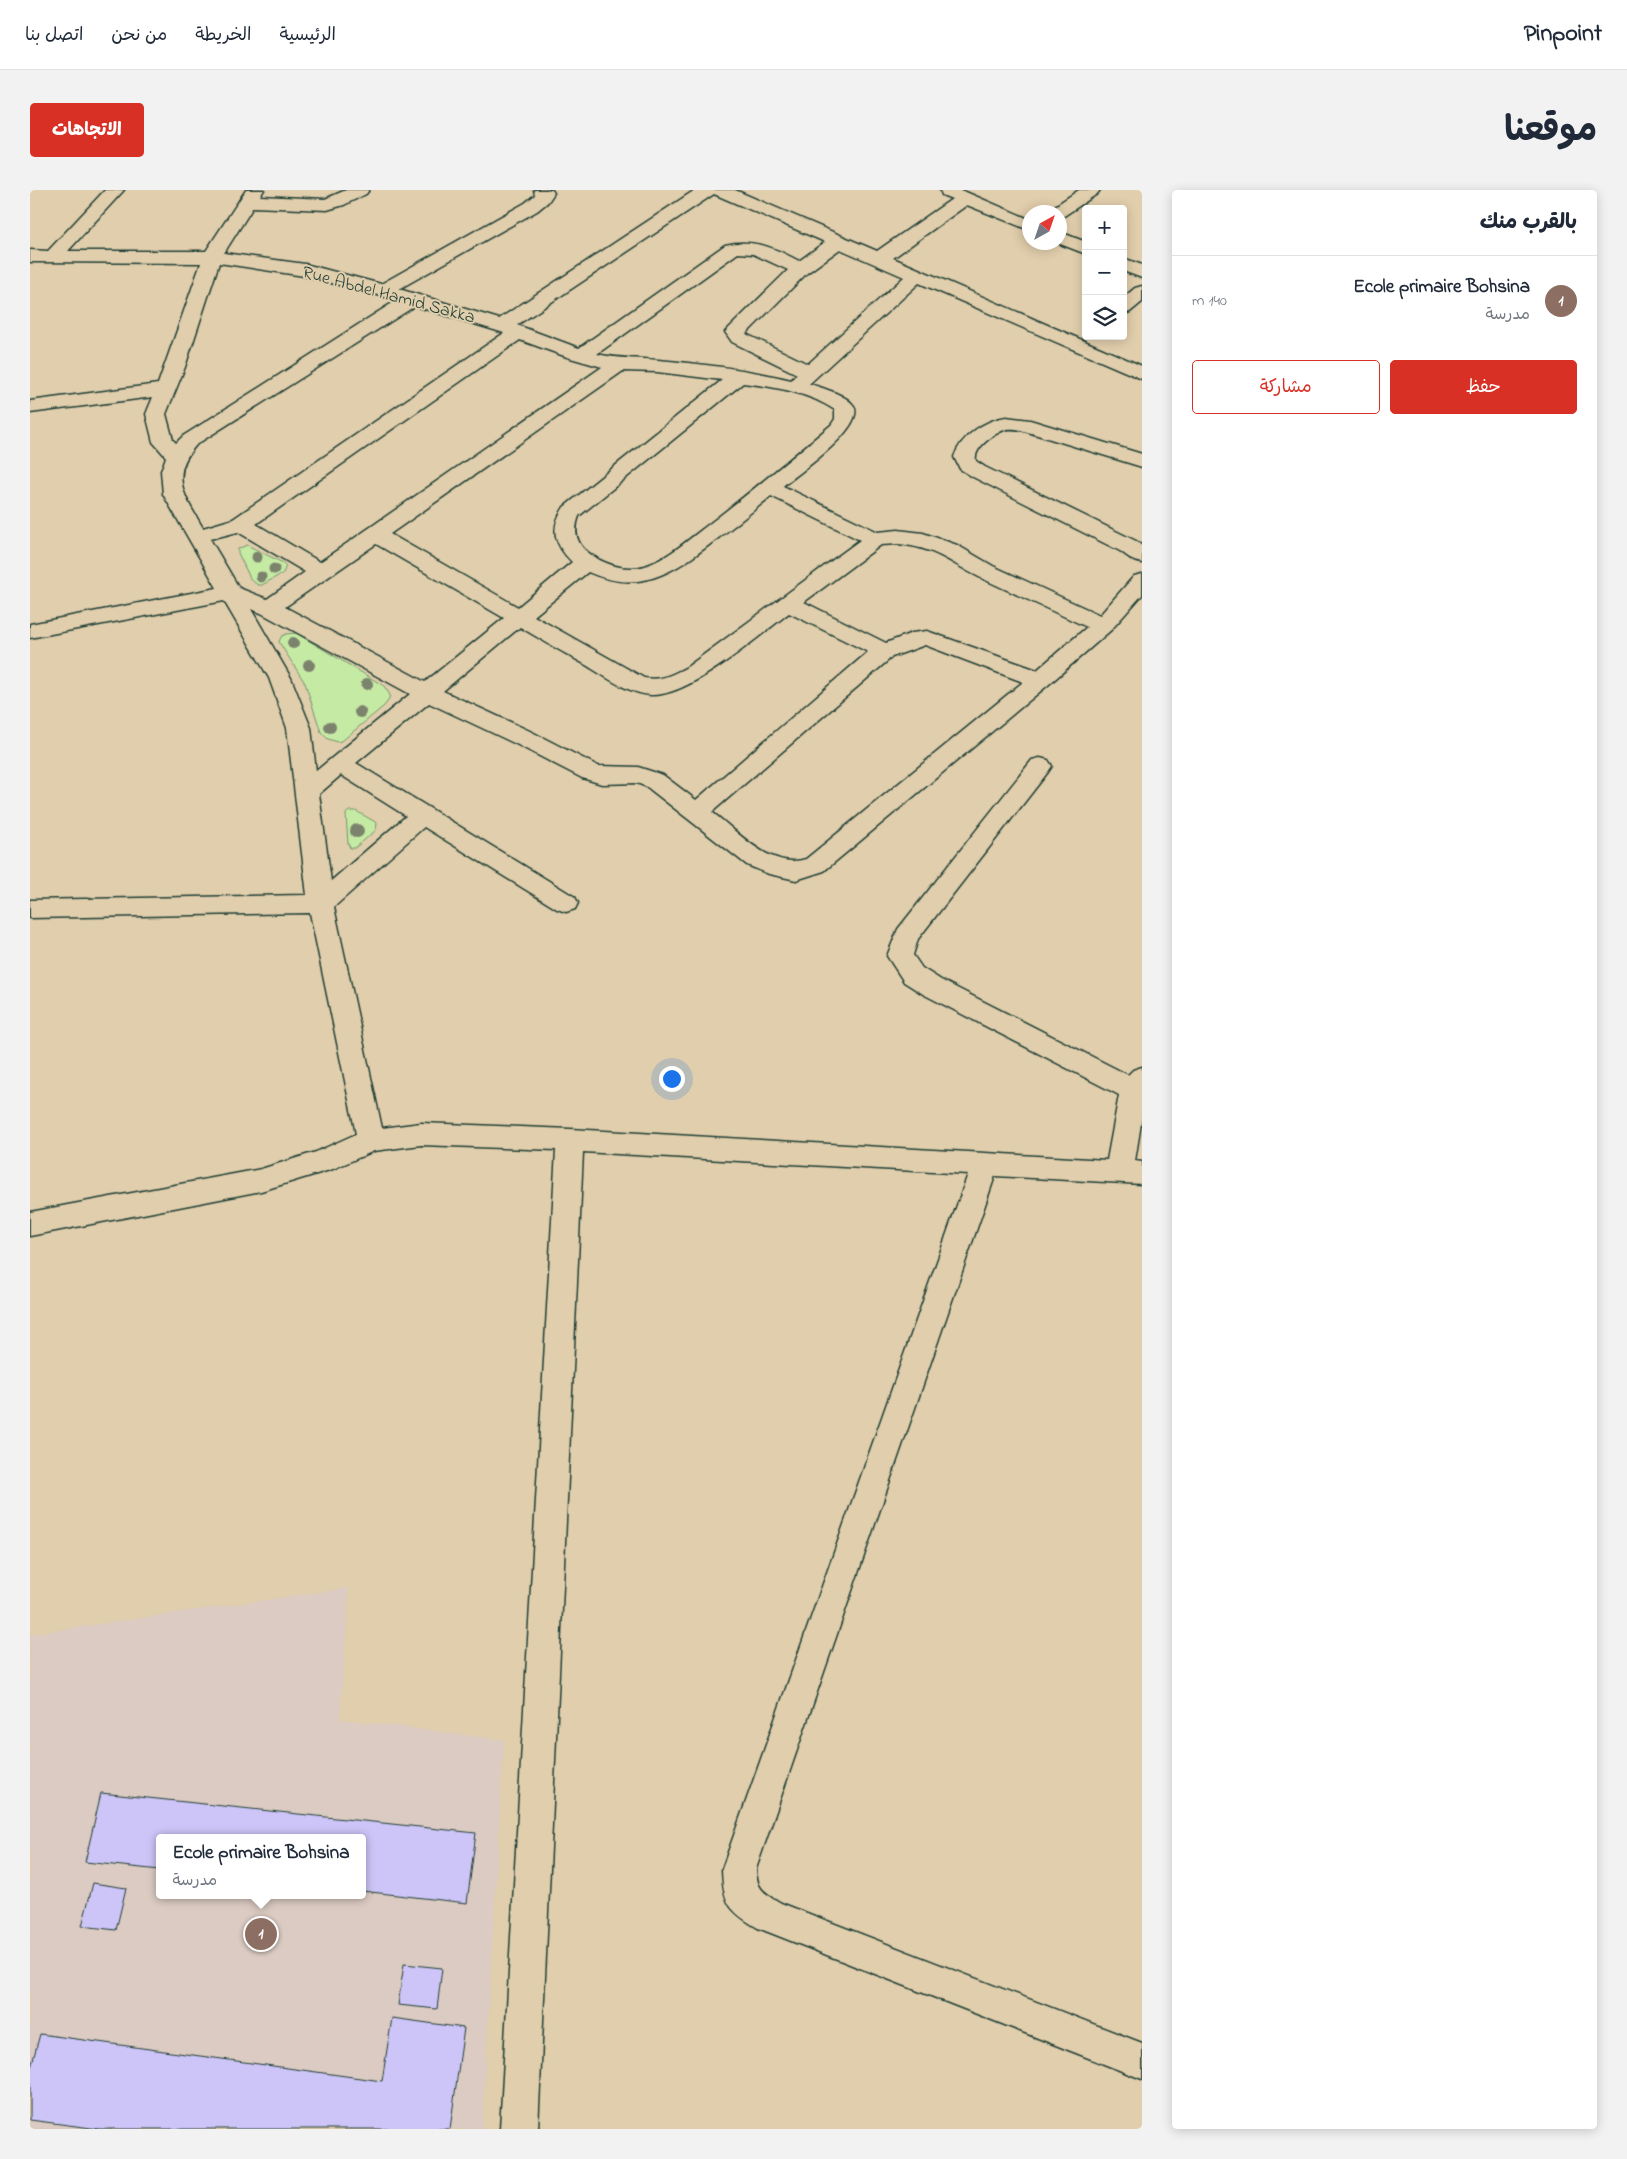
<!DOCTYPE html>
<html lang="ar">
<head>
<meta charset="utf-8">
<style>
  :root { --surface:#fff; --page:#f2f2f3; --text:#1f2937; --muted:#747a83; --line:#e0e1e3; --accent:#d93025 }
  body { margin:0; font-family:"Indie Flower","Playpen Sans Arabic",sans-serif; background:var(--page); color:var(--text); direction:rtl }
  .controls { position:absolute; right:15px; top:15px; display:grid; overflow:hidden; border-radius:5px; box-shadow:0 2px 12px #0003 }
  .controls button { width:45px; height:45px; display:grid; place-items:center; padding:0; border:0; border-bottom:1px solid var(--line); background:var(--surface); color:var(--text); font:25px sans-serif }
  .compass { position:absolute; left:992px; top:15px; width:45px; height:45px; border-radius:50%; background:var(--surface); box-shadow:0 2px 12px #0003; rotate:40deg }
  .you { position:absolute; left:641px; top:888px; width:18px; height:18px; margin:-12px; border:4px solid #fff; border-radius:50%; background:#1a73e8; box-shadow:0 0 0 8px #1a73e833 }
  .badge { display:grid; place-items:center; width:32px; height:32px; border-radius:50%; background:var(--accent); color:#fff; font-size:16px; font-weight:700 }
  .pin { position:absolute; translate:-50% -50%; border:2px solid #fff; box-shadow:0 1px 5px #0006 }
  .popup { position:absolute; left:126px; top:1644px; width:210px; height:65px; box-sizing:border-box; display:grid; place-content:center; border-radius:5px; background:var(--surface); filter:drop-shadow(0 1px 4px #0005); font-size:16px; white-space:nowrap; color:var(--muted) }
  .popup b { font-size:19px; color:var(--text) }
  .popup::after { content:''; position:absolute; left:50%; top:100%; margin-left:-10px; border:10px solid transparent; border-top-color:var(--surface) }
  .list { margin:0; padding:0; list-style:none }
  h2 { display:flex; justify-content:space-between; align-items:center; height:65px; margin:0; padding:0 20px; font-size:21px }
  h2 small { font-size:16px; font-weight:400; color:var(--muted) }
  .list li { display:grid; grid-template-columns:32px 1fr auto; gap:15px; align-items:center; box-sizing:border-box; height:90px; padding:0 20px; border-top:1px solid var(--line) }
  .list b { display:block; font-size:19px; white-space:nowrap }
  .list p { margin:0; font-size:16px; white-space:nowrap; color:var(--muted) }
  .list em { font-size:16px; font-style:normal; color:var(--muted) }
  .actions { display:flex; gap:10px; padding:15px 20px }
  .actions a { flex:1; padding:11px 0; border:1px solid var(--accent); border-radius:5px; text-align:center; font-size:18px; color:var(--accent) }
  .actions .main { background:var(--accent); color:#fff }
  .icon { flex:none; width:28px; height:28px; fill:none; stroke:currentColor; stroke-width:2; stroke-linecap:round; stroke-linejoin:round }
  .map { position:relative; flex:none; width:1112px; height:1939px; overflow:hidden; direction:ltr; border-radius:5px }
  header { display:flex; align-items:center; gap:30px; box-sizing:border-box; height:70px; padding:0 25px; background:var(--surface); border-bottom:1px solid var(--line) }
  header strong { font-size:24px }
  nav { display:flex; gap:28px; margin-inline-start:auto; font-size:18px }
  .intro { display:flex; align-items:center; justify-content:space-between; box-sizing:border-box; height:120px; padding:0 30px }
  h1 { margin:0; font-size:35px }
  .button { padding:12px 22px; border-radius:5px; background:var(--accent); color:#fff; font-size:18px; font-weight:700 }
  main { display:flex; gap:30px; padding:0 30px }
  aside { flex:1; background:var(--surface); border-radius:5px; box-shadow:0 2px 12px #0003 }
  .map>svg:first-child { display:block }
</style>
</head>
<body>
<header>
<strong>Pinpoint</strong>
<nav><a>الرئيسية</a><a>الخريطة</a><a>من نحن</a><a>اتصل بنا</a></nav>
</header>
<div class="intro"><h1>موقعنا</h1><a class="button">الاتجاهات</a></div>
<main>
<aside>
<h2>بالقرب منك<small></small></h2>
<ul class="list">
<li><span class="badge" style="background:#8d6e63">1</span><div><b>Ecole primaire Bohsina</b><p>مدرسة</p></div><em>140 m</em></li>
</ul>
<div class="actions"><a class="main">حفظ</a><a>مشاركة</a></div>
</aside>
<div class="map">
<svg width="1112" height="1939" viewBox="0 0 1112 1939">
  <rect width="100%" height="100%" fill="#e1ceac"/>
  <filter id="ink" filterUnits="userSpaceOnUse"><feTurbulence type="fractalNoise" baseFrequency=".02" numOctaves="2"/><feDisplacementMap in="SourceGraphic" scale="10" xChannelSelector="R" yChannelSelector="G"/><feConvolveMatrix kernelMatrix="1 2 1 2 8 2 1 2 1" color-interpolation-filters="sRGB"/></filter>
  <g filter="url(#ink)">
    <path fill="#dbcbc2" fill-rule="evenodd" d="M319 1398 310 1529 474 1550 452 1939H0V1444ZM130 1648H332V1705H130Z"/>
    <path fill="#c5eaa4" stroke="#72946c" d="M217 355 253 373 256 376 253 383 232 395H228L221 390 208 363V359Z
      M266 443 354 496 360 505 358 511 354 516 313 550 308 552 298 549 291 542 275 493 249 452 251 447 256 444Z
      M319 621H326L347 633 346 640 325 658H320L318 653 316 624Z"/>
    <path fill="#cdc5f7" stroke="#1f3d34" d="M71 1603 446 1643 437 1713 332 1701V1648H130V1680L55 1672Z
      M63 1693 96 1698 86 1740 52 1736Z
      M374 1774 412 1778 407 1819 368 1815Z
      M362 1828 434 1838 420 1939H69L0 1930V1881L10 1844 352 1891Z"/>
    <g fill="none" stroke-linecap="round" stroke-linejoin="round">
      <g stroke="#1f3d34" stroke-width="3">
        <path id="street" d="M75 0H94L38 61H176L216 0H234L230 6 295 9 316 0H339L336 4 314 15 297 20 223 17 194 63 275 74 351 94 495 13 505 5 504 0H522L524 3 518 12 507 21 369 99 469 129 665 0H705L847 61 922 9 912 5 910 0H931L999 29V40L937 15 863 68 1112 176V189L889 93 779 194C791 197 817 205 824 216 836 237 768 284 753 296L848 342 868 340 893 343 927 355 963 376 1070 425 1104 386 1112 384V405L1081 440 1018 495 794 681 766 690 739 684 717 675 617 597 607 593 572 594 552 588 486 554 399 513 326 573 545 707 548 713 545 719 536 722 527 719 394 637 304 717 352 938 391 933 540 939 1077 970 1089 905 893 804 874 792 857 766 868 739 1002 570 1010 568 1018 570 1022 576 1018 582 888 749 883 765 892 778 911 790 1098 885 1103 880 1112 877V927L1105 971 1112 972V994L965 986 726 1679C727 1700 733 1702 751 1713L1112 1853V1889L728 1738C699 1721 693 1713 692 1679L938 984 553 962 508 1939H470L526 960 391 955 344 961 303 979 231 1001 0 1046V1022L231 979 286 962 326 944 280 723 0 728V710L277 705 257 538 239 488 194 411 0 448V434L187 398 133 304 131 281 136 267 123 252 116 224 123 207 0 223V211L128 194 171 73 0 72V60L18 61ZM684 4 795 52 769 71C744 58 723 48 695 55L549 158 487 135ZM810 59 874 87 778 174 716 144 777 83ZM708 63 723 64 758 80 695 142 702 152 767 184 761 190C718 179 672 174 628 170 607 168 587 169 567 164ZM189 73 274 86 367 110 153 246 146 253 143 250 136 224 155 177ZM385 116 474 143 203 329 173 338C155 307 138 285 167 254ZM490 150 537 167 572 177 290 372 226 334ZM593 181 627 182 692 190 534 317C519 339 525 355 542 372L488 417 360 344ZM713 193C745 197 778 202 805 220V229L801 235C758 271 715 307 670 341 653 354 636 369 615 376 595 382 571 374 555 360 545 350 544 339 549 326ZM741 306 830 350 657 477C642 485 631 491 614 488L504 426 558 382C609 405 643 383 683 352 703 337 722 322 741 306ZM208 342 275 382 237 409 209 398 180 349ZM346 354 474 428 395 492 255 417ZM868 354C906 358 917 371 949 387 985 404 1021 420 1057 437L1007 480 897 441 882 443 856 453 774 412 851 355ZM221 419 231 423 380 504 286 581 281 538 261 488ZM759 423 838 462 666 610 633 585 608 577 568 576 502 542 413 501 490 437C512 450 534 463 556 475 576 487 597 503 621 505 660 507 727 447 759 423ZM895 455 993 492 776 669C741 680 708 642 682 622L862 467ZM311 585 376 626 301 691 289 604Z
          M1049 0H1070L1067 4 1034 26 1030 27V22H1019L1022 18Z
          M1030 42 1056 52V64L1025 52H1030Z
          M1093 68 1112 75V88L1093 81Z
          M1112 96V112L1100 122 1093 124V108L1105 98Z
          M976 227 1000 230 1112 264V277L991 240C985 239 979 238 974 240 964 244 943 258 946 271L955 277 1106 351 1112 356V373L1104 371 1090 361 943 287 930 279 924 267C931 246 955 230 976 227Z"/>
      </g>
      <use href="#street" fill="#e1ceac" fill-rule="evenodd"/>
    </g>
    <g fill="#7b836d">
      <circle cx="227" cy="367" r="5.5"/>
      <circle cx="244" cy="379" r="5.5"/>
      <circle cx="231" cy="387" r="5.5"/>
      <circle cx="263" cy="453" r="6"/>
      <circle cx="279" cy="475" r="6"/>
      <circle cx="337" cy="494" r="6"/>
      <circle cx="330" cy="522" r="6"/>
      <circle cx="300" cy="537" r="6"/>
      <circle cx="327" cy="641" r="7"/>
    </g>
  </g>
  <g text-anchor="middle" stroke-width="4" stroke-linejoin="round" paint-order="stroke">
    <g font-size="18" fill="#1f3d34" stroke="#e1ceac">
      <text transform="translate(359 104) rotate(15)" y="6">Rue Abdel Hamid Sakka</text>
    </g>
  </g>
</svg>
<div class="controls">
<button>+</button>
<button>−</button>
<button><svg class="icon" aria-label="layers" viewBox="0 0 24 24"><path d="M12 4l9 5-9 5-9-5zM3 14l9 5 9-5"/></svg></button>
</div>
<svg class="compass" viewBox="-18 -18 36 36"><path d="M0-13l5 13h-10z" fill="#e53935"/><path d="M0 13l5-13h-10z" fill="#747a83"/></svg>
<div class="you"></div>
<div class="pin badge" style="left:231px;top:1744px;background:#8d6e63">1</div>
<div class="popup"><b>Ecole primaire Bohsina</b>مدرسة</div>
</div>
</main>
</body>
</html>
